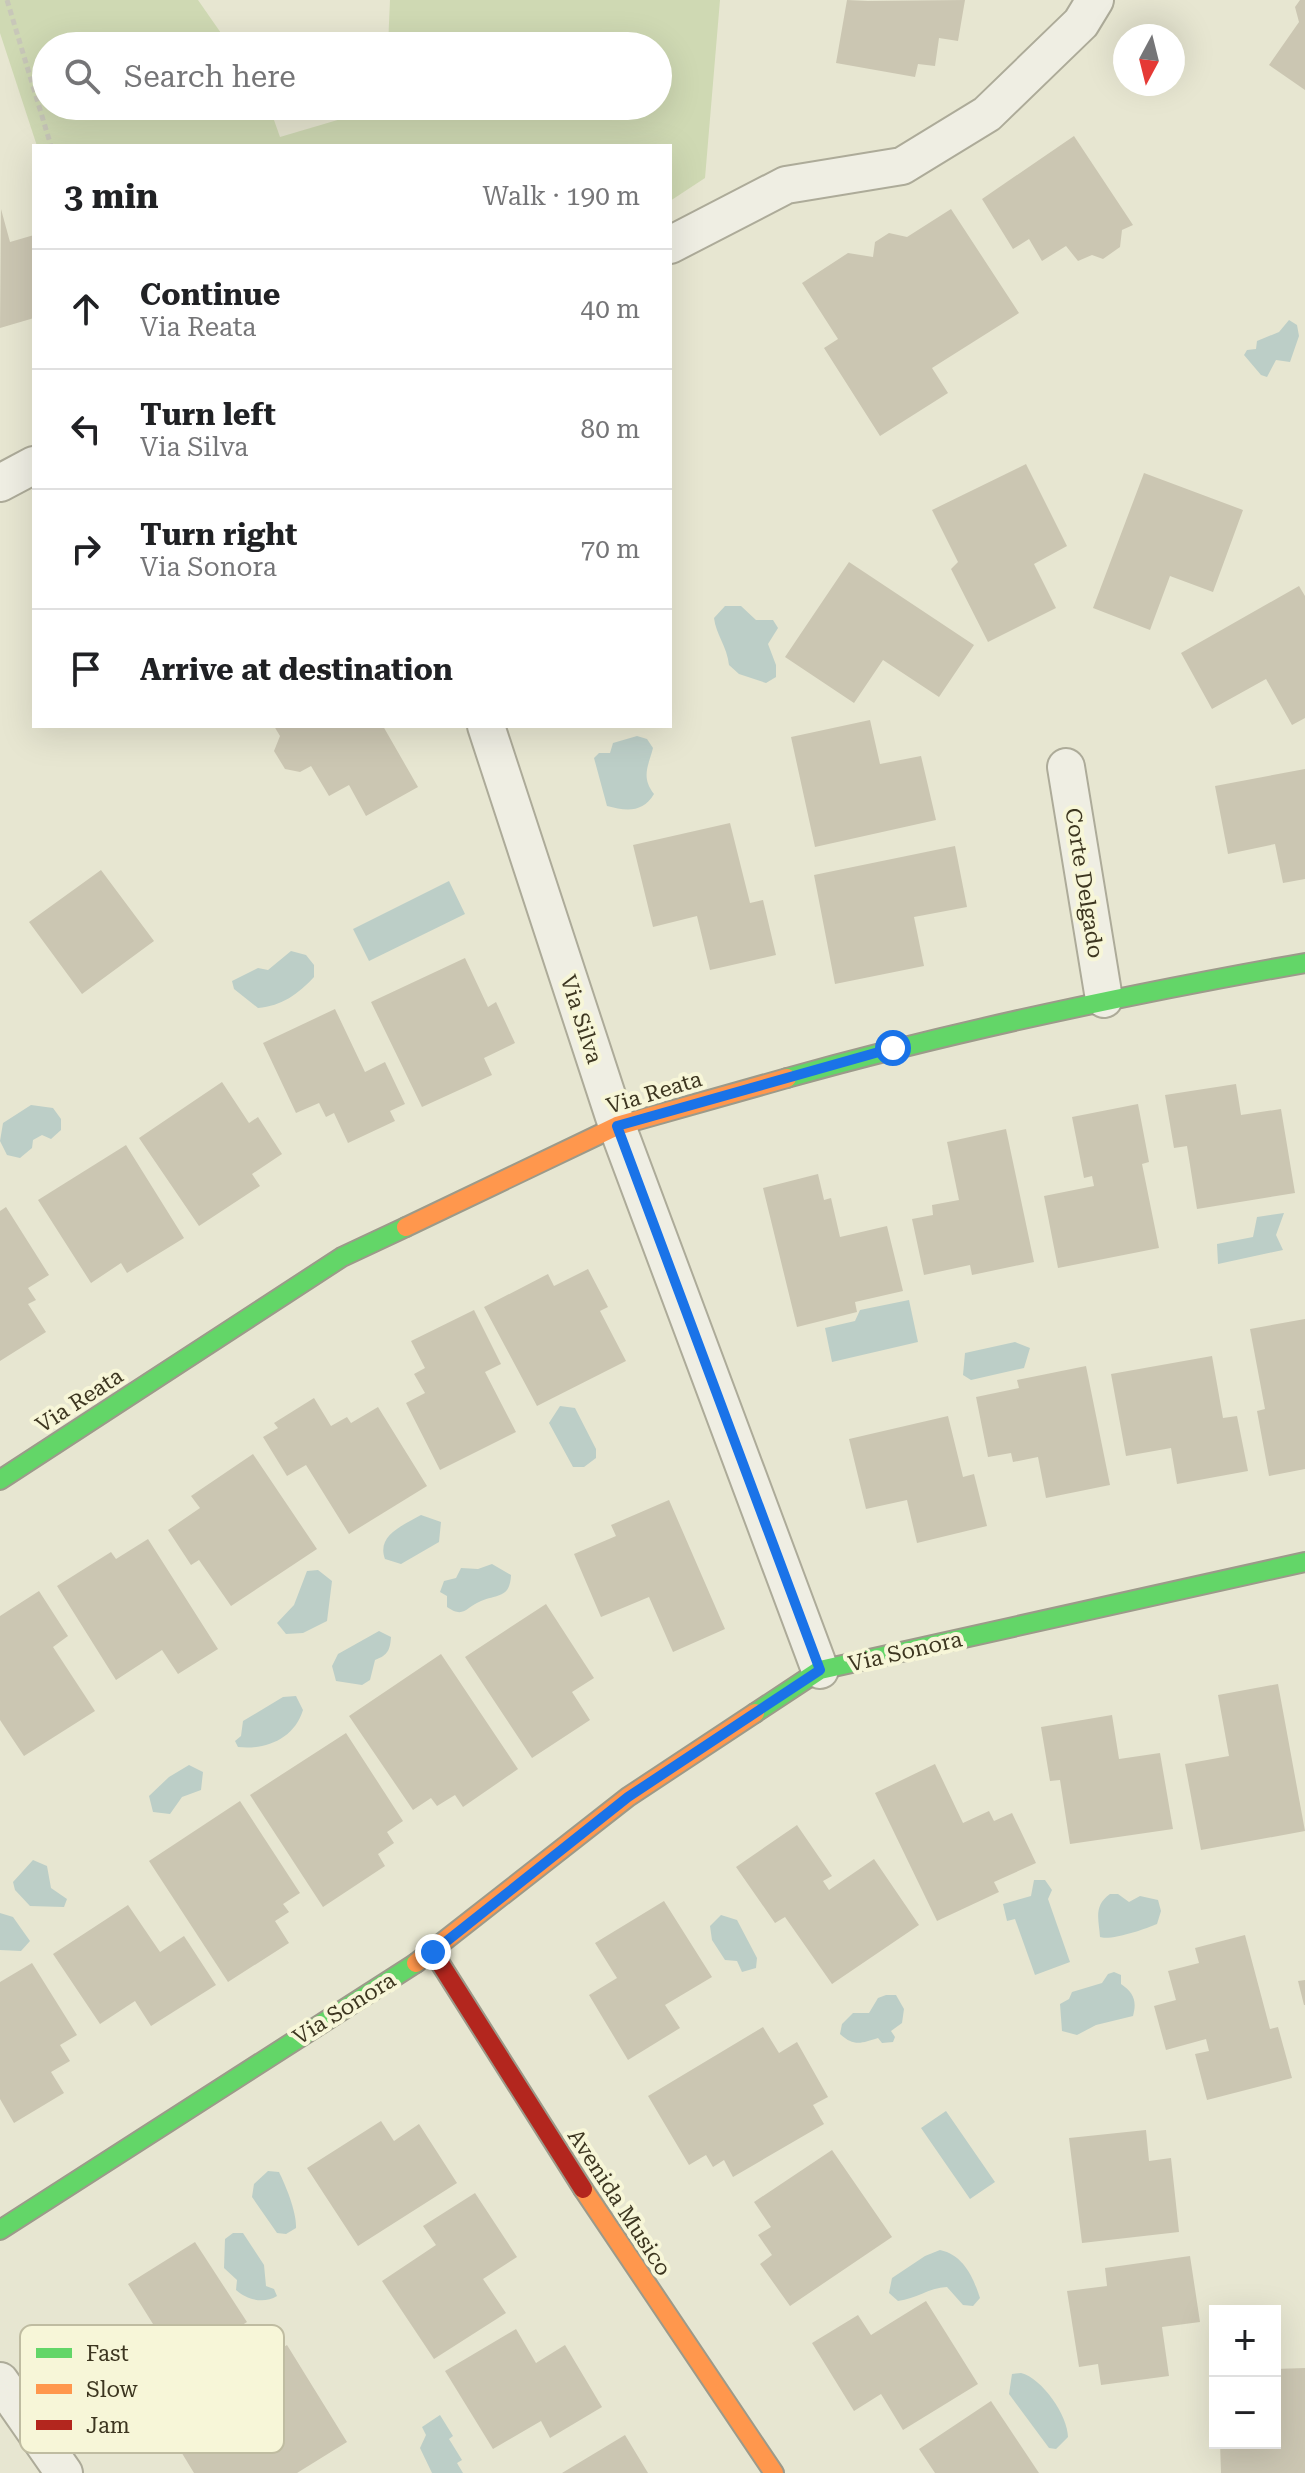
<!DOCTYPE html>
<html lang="en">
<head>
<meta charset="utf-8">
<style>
  :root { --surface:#fff; --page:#f2f2f2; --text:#202124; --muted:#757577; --line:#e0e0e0 }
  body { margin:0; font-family:"Roboto Serif",serif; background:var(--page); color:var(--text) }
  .controls { position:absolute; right:24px; bottom:24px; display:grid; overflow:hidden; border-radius:0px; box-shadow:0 8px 32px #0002 }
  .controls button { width:72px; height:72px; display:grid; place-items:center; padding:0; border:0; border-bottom:2px solid var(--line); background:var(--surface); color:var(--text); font:40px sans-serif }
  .compass { position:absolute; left:1113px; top:24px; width:72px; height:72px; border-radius:50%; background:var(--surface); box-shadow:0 8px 32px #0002; rotate:187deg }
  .stop { position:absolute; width:24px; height:24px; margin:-18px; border:6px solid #1a73e8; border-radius:50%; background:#fff }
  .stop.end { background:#1a73e8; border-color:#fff; box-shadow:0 2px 8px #0008 }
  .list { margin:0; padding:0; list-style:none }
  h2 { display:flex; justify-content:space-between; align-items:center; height:104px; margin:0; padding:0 32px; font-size:34px }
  h2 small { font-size:26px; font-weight:400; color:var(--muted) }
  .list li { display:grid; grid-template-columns:52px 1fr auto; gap:24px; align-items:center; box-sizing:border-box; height:120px; padding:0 32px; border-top:2px solid var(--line) }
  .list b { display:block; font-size:30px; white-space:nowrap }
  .list p { margin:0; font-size:26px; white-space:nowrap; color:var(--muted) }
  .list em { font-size:26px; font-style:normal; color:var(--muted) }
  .icon { flex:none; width:44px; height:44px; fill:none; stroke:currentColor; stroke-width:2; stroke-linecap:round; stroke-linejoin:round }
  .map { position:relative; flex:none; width:1305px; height:2473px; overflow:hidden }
  .search { position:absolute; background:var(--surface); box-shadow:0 8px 32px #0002; left:32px; top:32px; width:640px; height:88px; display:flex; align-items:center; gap:20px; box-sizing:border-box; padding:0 28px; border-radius:44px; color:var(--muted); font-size:30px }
  .panel { position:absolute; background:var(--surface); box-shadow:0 8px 32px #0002; left:32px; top:144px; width:640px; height:584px; border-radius:0px }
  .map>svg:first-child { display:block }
</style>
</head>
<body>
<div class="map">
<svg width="1305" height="2473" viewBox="0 0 1305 2473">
  <rect width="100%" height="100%" fill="#e7e6d1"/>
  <path fill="#cfd9b3" d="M0 0H198L230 46H46V106H269L280 137 385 106H658V46H388L390 0H720L705 178 670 201V146H37L0 33Z"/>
  <path fill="#bccec7" d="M1289 320 1297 325 1299 336 1290 362 1276 360 1267 377 1261 375 1244 355 1247 350 1256 349 1257 341 1279 332Z
    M725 606H741L756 620H773L778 628 768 644 776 665V677L766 683 739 674 729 665C727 646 716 635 714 618Z
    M637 736 647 739 653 748C648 767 641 777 654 794 643 813 626 811 607 806L594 758 599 753H610L613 743Z
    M449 881 465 914 369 961 353 929Z
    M291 951 306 955 314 965V977C298 994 282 1006 258 1008L234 989 232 981 258 968 268 970Z
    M31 1105 53 1108 61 1119V1130L51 1139 42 1135 33 1140 32 1148 20 1158 7 1155 0 1141 3 1123Z
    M1284 1213 1276 1235 1283 1250 1218 1264 1217 1244 1253 1237 1257 1217Z
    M909 1300 918 1342 832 1362 825 1328 855 1321 860 1310Z
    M1015 1342 1030 1348 1024 1368 971 1380 963 1375 965 1353Z
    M560 1406 575 1408 596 1449V1458L584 1467H573L549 1423Z
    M421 1515 441 1522 439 1542 401 1564 385 1559C376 1535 404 1525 421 1515Z
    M492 1564 511 1575C510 1598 498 1594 481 1601 466 1607 464 1619 447 1607V1596L440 1592 444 1581 456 1578 461 1568 478 1569Z
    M318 1570 332 1581 327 1621 303 1633 286 1634 277 1623 294 1605 307 1571Z
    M379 1631 391 1637C390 1650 388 1655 375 1660L370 1680 362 1685 336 1681 332 1666 338 1654Z
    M296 1696 303 1710C294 1739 266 1750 238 1747L235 1741 241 1736 243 1721 283 1697Z
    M189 1765 203 1772 201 1790 182 1797 170 1814 153 1812 149 1796 169 1777Z
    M33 1860 47 1866 51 1888 67 1899 64 1907 30 1906 15 1890 13 1882Z
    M1034 1880H1045L1052 1890 1048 1899 1070 1962 1035 1975 1015 1919 1007 1921 1003 1904 1031 1896Z
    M1110 1894H1118L1129 1902 1140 1896 1158 1900 1161 1911 1157 1924C1146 1929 1110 1941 1100 1937 1099 1920 1093 1906 1110 1894Z
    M0 1913 13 1917 30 1941 21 1951 0 1950Z
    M721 1915 737 1920 757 1958 756 1968 742 1972 737 1961 725 1960 712 1940 710 1926Z
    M1114 1972 1121 1975V1984C1134 1993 1137 2001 1133 2016L1096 2025 1077 2035 1062 2031 1060 2004 1069 1999 1072 1992 1102 1983 1108 1974Z
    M886 1995H896L904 2009 902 2023 891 2031 895 2037 893 2042 882 2043 878 2038C862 2043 854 2047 840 2034L842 2024 853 2013H869L878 1998Z
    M946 2111 995 2182 970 2199 921 2128Z
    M268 2171 279 2172C286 2186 297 2213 296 2228L286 2234 277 2233 252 2197 254 2184Z
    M233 2233H243L264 2265 266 2286 274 2289 277 2296C264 2304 247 2300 236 2290L237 2280 224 2268 225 2239Z
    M940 2250C963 2255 973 2276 980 2298L973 2306 963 2305 947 2287C928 2288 916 2299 898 2301L889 2293 892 2278 925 2256Z
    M1021 2373C1042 2378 1068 2416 1068 2437L1056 2449 1049 2448 1009 2394 1012 2374Z
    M440 2415 453 2436 449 2439 462 2460 457 2463 463 2473H432L420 2448 426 2435 422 2427Z"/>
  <path fill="#cbc6b2" d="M847 0 868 1 965 0 958 41 939 38 935 66 918 64 915 77 836 63Z
    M1300 0H1305V90L1269 65 1299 22 1295 7Z
    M1074 136 1133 225 1122 230 1120 247 1103 259 1092 255 1078 261 1066 246 1042 261 1029 239 1013 249 982 199Z
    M1 209 10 242 34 235V318L0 328Z
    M951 209 1019 313 932 368 948 393 880 436 824 348 838 339 802 283 848 253 873 257 875 242 889 233 907 237Z
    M1026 464 1067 546 1034 564 1056 608 988 642 951 569 958 562 932 510Z
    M1144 473 1243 510 1213 592 1170 576 1150 630 1093 608Z
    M849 562 974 645 939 697 883 660 854 703 785 657Z
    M1299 586 1305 596V718L1292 725 1266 679 1212 709 1181 653Z
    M870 720 880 764 921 756 936 820 815 847 791 737Z
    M274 726H383L418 787 366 816 349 785 329 796 311 766 300 772 285 769 274 751 280 736Z
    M1305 769V879L1283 883 1275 844 1228 854 1215 786Z
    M730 823 750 903 763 900 776 955 710 970 697 916 653 927 633 845Z
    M955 846 967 907 914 917 924 966 835 984 814 875Z
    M101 870 154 941 82 994 29 922Z
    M465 958 488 1007 496 1002 515 1043 484 1058 492 1075 422 1107 371 1002Z
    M335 1009 365 1072 385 1062 405 1104 390 1111 395 1121 348 1143 334 1113 326 1117 319 1103 296 1113 263 1043Z
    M222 1082 249 1123 258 1117 282 1154 252 1174 260 1186 199 1226 139 1138Z
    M1236 1084 1241 1115 1281 1109 1295 1193 1197 1209 1187 1146 1174 1148 1165 1095Z
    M1138 1104 1149 1162 1142 1164 1159 1248 1058 1268 1044 1196 1094 1186 1092 1176 1084 1178 1072 1117Z
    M1006 1129 1034 1262 972 1275 970 1265 924 1275 912 1219 933 1215 932 1205 959 1200 947 1142Z
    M126 1145 184 1238 127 1273 121 1263 91 1283 38 1200Z
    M818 1174 824 1200 831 1198 840 1237 887 1226 903 1291 855 1302 857 1312 797 1327 763 1188Z
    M6 1207 49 1275 28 1288 36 1300 28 1304 46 1332 0 1361V1211Z
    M588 1269 608 1307 600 1311 626 1361 537 1406 484 1307 548 1274 554 1286Z
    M474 1310 501 1364 485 1372 516 1432 440 1470 406 1403 425 1393 414 1374 425 1368 411 1341Z
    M1305 1319V1469L1269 1476 1257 1411 1265 1409 1250 1329Z
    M1212 1356 1223 1418 1237 1416 1248 1471 1177 1484 1171 1448 1126 1456 1111 1374Z
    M1086 1366 1110 1485 1046 1498 1038 1457 1013 1462 1011 1453 988 1457 976 1397 1019 1388 1017 1380Z
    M314 1398 331 1426 347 1417 351 1423 378 1407 427 1486 349 1534 306 1465 287 1476 263 1437 278 1428 274 1423Z
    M948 1416 963 1477 974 1474 987 1526 917 1543 907 1500 866 1509 849 1439Z
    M253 1454 317 1549 231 1606 199 1560 191 1565 168 1530 200 1508 191 1496Z
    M669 1500 725 1629 673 1652 649 1597 601 1617 574 1554 616 1536 611 1525Z
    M148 1539 218 1649 178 1674 162 1650 116 1680 57 1586 111 1552 116 1559Z
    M39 1591 68 1636 53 1647 95 1711 24 1756 0 1720V1616Z
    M546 1604 594 1678 572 1692 590 1720 532 1758 465 1657Z
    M441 1654 518 1769 463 1807 455 1795 437 1806 431 1798 413 1810 349 1716Z
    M1278 1684 1305 1831 1201 1850 1185 1764 1229 1756 1218 1695Z
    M1112 1715 1119 1759 1160 1753 1173 1829 1070 1844 1060 1780 1050 1781 1041 1727Z
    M346 1733 403 1821 387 1832 394 1843 378 1854 385 1866 323 1907 250 1795Z
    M935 1764 963 1823 989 1811 994 1821 1012 1813 1036 1863 994 1882 999 1892 937 1921 875 1793Z
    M240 1801 300 1893 283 1904 289 1912 275 1921 289 1943 228 1982 149 1861Z
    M797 1825 832 1876 823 1881 829 1890 874 1859 919 1925 832 1984 785 1917 775 1923 736 1867Z
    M664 1901 712 1977 665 2005 680 2028 628 2060 589 1995 617 1978 595 1943Z
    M128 1905 160 1952 184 1936 216 1985 151 2026 135 2001 100 2024 53 1954Z
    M1245 1935 1270 2029 1278 2027 1292 2078 1207 2100 1195 2054 1209 2051 1206 2039 1166 2050 1154 2006 1176 2000 1168 1971 1199 1963 1195 1948Z
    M32 1963 77 2035 60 2045 70 2061 51 2072 64 2093 14 2123 0 2099V1982Z
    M1305 1980V2005H1304L1298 1981Z
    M763 2027 779 2053 797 2042 828 2097 813 2105 824 2124 733 2177 724 2160 713 2167 706 2155 689 2165 648 2096Z
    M381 2121 394 2141 419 2124 457 2183 358 2246 307 2168Z
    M1146 2130 1149 2161 1171 2158 1179 2232 1082 2243 1069 2138Z
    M832 2150 892 2237 790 2306 760 2264 772 2255 758 2235 771 2227 754 2202Z
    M475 2193 517 2257 483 2279 506 2313 434 2359 382 2281 436 2245 423 2226Z
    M195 2242 247 2322 196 2354 203 2366 161 2392 128 2340 153 2324 128 2284Z
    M1190 2256 1200 2322 1162 2327 1169 2376 1101 2385 1098 2364 1079 2367 1067 2291 1107 2286 1105 2268Z
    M926 2301 978 2384 903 2430 881 2394 854 2411 812 2343 858 2315 871 2335Z
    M516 2329 536 2363 565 2345 602 2407 550 2438 541 2421 493 2449 445 2371Z
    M287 2345 347 2442 297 2473H194L163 2422Z
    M1305 2368V2473H1221L1220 2443H1275V2369Z
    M991 2401 1039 2473H935L919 2449Z
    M625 2435 648 2473H562Z"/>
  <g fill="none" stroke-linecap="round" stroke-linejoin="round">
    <g stroke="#adab99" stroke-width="40">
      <path id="street" d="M670 245 786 185 902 166 987 114 1081 23 1095 0
        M0 483 34 465
        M486 726 617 1126 820 1670
        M1066 767 1104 999
        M0 2381 64 2473"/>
    </g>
    <g stroke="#9c9a8a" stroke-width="22">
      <path id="fast" d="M787 1078C958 1030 1130 994 1305 963
        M0 1480 342 1257 406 1227
        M755 1713 820 1670 1305 1562
        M0 2230 416 1963"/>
    </g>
    <g stroke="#9c9a8a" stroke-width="22">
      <path id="slow" d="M406 1227 617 1126 787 1078
        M416 1963 628 1797 755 1713
        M583 2189 774 2473"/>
    </g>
    <g stroke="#9c9a8a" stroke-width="22">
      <path id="jam" d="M433 1952 583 2189"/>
    </g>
    <path stroke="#c8c7b9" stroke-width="5" stroke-dasharray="6 4" stroke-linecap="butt" d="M7 0 51 146"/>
    <use href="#street" stroke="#efeee3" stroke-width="36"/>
    <use href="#fast" stroke="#63d668" stroke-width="18"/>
    <use href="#slow" stroke="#ff974d" stroke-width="18"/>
    <use href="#jam" stroke="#b3261e" stroke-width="18"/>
  </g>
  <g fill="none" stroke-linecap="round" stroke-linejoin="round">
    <path stroke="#1a73e8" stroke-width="10" d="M433 1952 628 1797 820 1670 617 1126 893 1048"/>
  </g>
  <g text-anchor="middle" stroke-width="8" stroke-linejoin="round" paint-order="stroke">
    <g font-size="22" fill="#3d3620" stroke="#f7f6d8">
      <text transform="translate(1085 883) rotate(81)" y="8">Corte Delgado</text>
      <text transform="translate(582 1019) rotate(72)" y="8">Via Silva</text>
      <text transform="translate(654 1092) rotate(-17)" y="8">Via Reata</text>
      <text transform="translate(79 1400) rotate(-33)" y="8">Via Reata</text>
      <text transform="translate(905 1651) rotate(-13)" y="8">Via Sonora</text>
      <text transform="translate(344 2008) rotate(-32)" y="8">Via Sonora</text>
      <text transform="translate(620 2202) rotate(57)" y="8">Avenida Musico</text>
    </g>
  </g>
  <rect x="20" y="2325" width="264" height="128" rx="12" fill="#f7f6d8" stroke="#bfbca1" stroke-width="2"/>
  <rect x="36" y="2348" width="36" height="10" fill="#63d668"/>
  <rect x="36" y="2384" width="36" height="10" fill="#ff974d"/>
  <rect x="36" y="2420" width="36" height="10" fill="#b3261e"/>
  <g font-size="22" fill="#3d3620">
    <text x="86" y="2361">Fast</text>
    <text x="86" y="2397">Slow</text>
    <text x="86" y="2433">Jam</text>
  </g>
</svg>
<div class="controls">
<button>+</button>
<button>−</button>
</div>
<svg class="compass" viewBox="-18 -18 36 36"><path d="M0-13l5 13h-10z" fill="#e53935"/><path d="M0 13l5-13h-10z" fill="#757577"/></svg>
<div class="stop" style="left:893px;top:1048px"></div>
<div class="stop end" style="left:433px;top:1952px"></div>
<div class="search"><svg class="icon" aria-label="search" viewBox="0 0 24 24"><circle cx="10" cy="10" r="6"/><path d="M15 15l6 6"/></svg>Search here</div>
<section class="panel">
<h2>3 min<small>Walk · 190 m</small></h2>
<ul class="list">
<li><svg class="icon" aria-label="ahead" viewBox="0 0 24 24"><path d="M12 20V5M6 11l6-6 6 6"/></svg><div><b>Continue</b><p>Via Reata</p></div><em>40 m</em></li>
<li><svg class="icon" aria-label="left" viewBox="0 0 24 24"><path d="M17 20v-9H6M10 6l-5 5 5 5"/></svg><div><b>Turn left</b><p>Via Silva</p></div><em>80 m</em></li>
<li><svg class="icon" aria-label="right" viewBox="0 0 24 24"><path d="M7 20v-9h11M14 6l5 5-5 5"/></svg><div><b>Turn right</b><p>Via Sonora</p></div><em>70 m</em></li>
<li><svg class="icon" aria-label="arrive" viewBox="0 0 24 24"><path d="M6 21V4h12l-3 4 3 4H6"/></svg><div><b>Arrive at destination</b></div></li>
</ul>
</section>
</div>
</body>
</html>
